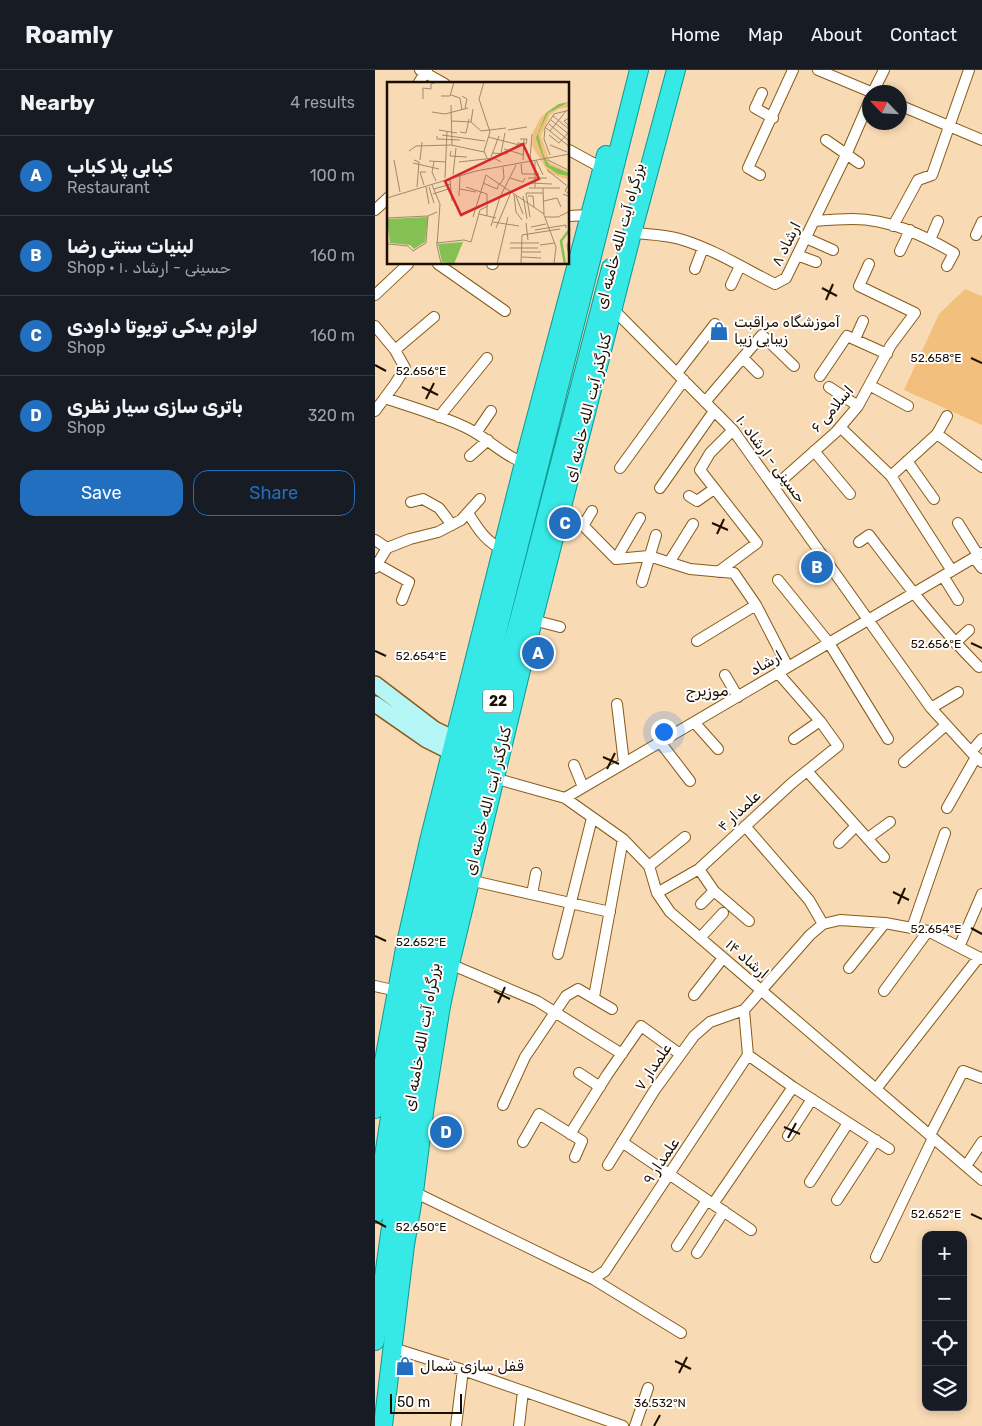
<!DOCTYPE html>
<html lang="en">
<head>
<meta charset="utf-8">
<style>
  :root { --surface:#171b24; --page:#242831; --text:#f1f3f6; --muted:#9ea1a6; --line:#363941; --accent:#216fbe }
  body { margin:0; font-family:Rubik,Vazirmatn,sans-serif; background:var(--page); color:var(--text) }
  .controls { position:absolute; right:15px; bottom:15px; display:grid; overflow:hidden; border-radius:10px; box-shadow:0 2px 8px #0003 }
  .controls button { width:45px; height:45px; display:grid; place-items:center; padding:0; border:0; border-bottom:1px solid var(--line); background:var(--surface); color:var(--text); font:25px sans-serif }
  .compass { position:absolute; left:487px; top:15px; width:45px; height:45px; border-radius:50%; background:var(--surface); box-shadow:0 2px 8px #0003; rotate:295deg }
  .scale { position:absolute; left:15px; bottom:12px; width:72px; box-sizing:border-box; padding-left:5px; border:2px solid #1d0f00; border-top:0; font-size:14px; line-height:18px; white-space:nowrap; color:#1d0f00; -webkit-text-stroke:4px #fff; paint-order:stroke }
  .you { position:absolute; left:288px; top:661px; width:18px; height:18px; margin:-12px; border:4px solid #fff; border-radius:50%; background:#1a73e8; box-shadow:0 0 0 8px #1a73e833 }
  .badge { display:grid; place-items:center; width:32px; height:32px; border-radius:50%; background:var(--accent); color:#fff; font-size:16px; font-weight:700 }
  .pin { position:absolute; translate:-50% -50%; border:2px solid #fff; box-shadow:0 1px 5px #0006 }
  .list { margin:0; padding:0; list-style:none }
  h2 { display:flex; justify-content:space-between; align-items:center; height:65px; margin:0; padding:0 20px; font-size:21px }
  h2 small { font-size:16px; font-weight:400; color:var(--muted) }
  .list li { display:grid; grid-template-columns:32px 1fr auto; gap:15px; align-items:center; box-sizing:border-box; height:80px; padding:0 20px; border-top:1px solid var(--line) }
  .list b { display:block; font-size:19px; white-space:nowrap }
  .list p { margin:0; font-size:16px; white-space:nowrap; color:var(--muted) }
  .list em { font-size:16px; font-style:normal; color:var(--muted) }
  .actions { display:flex; gap:10px; padding:15px 20px }
  .actions a { flex:1; padding:11px 0; border:1px solid var(--accent); border-radius:15px; text-align:center; font-size:18px; color:var(--accent) }
  .actions .main { background:var(--accent); color:#fff }
  .icon { flex:none; width:28px; height:28px; fill:none; stroke:currentColor; stroke-width:2; stroke-linecap:round; stroke-linejoin:round }
  .map { position:relative; flex:none; width:607px; height:1356px; overflow:hidden }
  header { display:flex; align-items:center; gap:30px; box-sizing:border-box; height:70px; padding:0 25px; background:var(--surface); border-bottom:1px solid var(--line) }
  header strong { font-size:24px }
  nav { display:flex; gap:28px; margin-inline-start:auto; font-size:18px }
  main { display:flex }
  aside { flex:1; background:var(--surface) }
  .map>svg:first-child { display:block }
</style>
</head>
<body>
<header>
<strong>Roamly</strong>
<nav><a>Home</a><a>Map</a><a>About</a><a>Contact</a></nav>
</header>
<main>
<aside>
<h2>Nearby<small>4 results</small></h2>
<ul class="list">
<li><span class="badge">A</span><div><b>کبابی پلا کباب</b><p>Restaurant</p></div><em>100 m</em></li>
<li><span class="badge">B</span><div><b>لبنیات سنتی رضا</b><p>Shop · حسینی - ارشاد ۱۰</p></div><em>160 m</em></li>
<li><span class="badge">C</span><div><b>لوازم یدکی تویوتا داودی</b><p>Shop</p></div><em>160 m</em></li>
<li><span class="badge">D</span><div><b>باتری سازی سیار نظری</b><p>Shop</p></div><em>320 m</em></li>
</ul>
<div class="actions"><a class="main">Save</a><a>Share</a></div>
</aside>
<div class="map">
<svg width="607" height="1356" viewBox="0 0 607 1356">
  <rect width="100%" height="100%" fill="#f8dab4"/>
  <path fill="#f2bf7d" d="M590 219 607 226V355L529 320 564 244Z"/>
  <g fill="none" stroke-linecap="round" stroke-linejoin="round">
    <g stroke="#885b17" stroke-width="12">
      <path id="minor" d="M45 0 70 14
        M443 0 496 22
        M43 14 52 0
        M498 22 509 0
        M387 23 380 38 398 48
        M524 35 607 70
        M451 70 484 93
        M194 80 227 98
        M385 105 373 98 418 0
        M0 140 14 127
        M194 146 214 145
        M439 151C452 150 465 149 478 149 514 149 548 165 579 183L572 196
        M518 156 543 110 557 105 594 0
        M257 163C274 164 292 165 308 170 340 180 370 199 400 214L411 208 471 85 494 32
        M601 165 607 152
        M431 168 458 180
        M555 170 563 151
        M525 181 535 160
        M422 185 441 192
        M63 194 130 241
        M117 194H118
        M320 199 328 178
        M356 215 365 196
        M0 225 33 194
        M238 239 358 360 556 638 596 682 607 692
        M0 256 20 280 30 298 20 314 0 341
        M480 269 488 251
        M20 280 59 247
        M368 288 383 303
        M302 303 340 254
        M445 306 472 266 512 284
        M496 316 533 336
        M454 317 483 336
        M10 328C36 337 65 345 90 357 112 367 127 385 149 393
        M330 332 387 265 419 296
        M64 347 112 288
        M465 357 516 406 577 501
        M101 363 116 341
        M562 364 607 397
        M439 381 475 424
        M95 386 113 370
        M532 391 559 429
        M245 398 309 310
        M516 406 562 364 572 346
        M399 417 461 362 483 336 516 275 540 243 484 216 494 194
        M285 418 339 341
        M314 426 322 431 339 419
        M36 432 48 429 64 438 77 455
        M188 435 241 489 274 486 315 499 359 503 381 535 413 597
        M93 443C102 457 111 473 128 479
        M583 453 603 485
        M208 456 217 441
        M0 470 12 478
        M484 472 494 465C529 511 563 556 604 597
        M599 488 607 498
        M241 489 265 448
        M295 491 318 454
        M2 494 34 512 27 530
        M0 498 12 478 35 469 63 462 86 450 105 429
        M343 502 382 473 325 400 335 383 358 360
        M568 506 583 530
        M403 510 454 573 513 669
        M267 512 281 465
        M158 550 185 557
        M322 571 381 535
        M580 573 594 560
        M350 605 363 627
        M242 634 249 693
        M556 638 583 622
        M319 652 343 679
        M419 669 445 651
        M285 672 315 711
        M596 682 607 669
        M529 692 571 655
        M199 695 208 717
        M432 701 509 787
        M119 708 190 728 248 769 274 796 282 823 295 842 607 1110
        M190 728 607 483
        M572 738 601 687
        M370 756 434 830 448 854
        M493 768 515 752
        M464 773 481 756
        M274 796 310 767
        M324 799 339 821 374 851
        M94 810 235 842
        M282 823 324 799 417 713 463 676 445 651 403 603
        M157 824 161 803
        M326 834 339 821
        M537 858 570 763
        M325 868 348 843
        M584 877 607 824
        M183 884 217 748
        M75 894 162 931 247 984
        M474 898 510 853
        M0 916 22 921
        M509 921 553 861
        M319 925 348 888
        M219 927 248 769
        M204 1003 225 1017
        M501 1019 604 887
        M128 1035 150 987 191 926 203 919 237 939
        M195 1064 232 1005 266 956 305 984
        M555 1065 588 1001 607 1008
        M413 1066 437 1029
        M148 1072 164 1044 207 1071 200 1087
        M247 1072 376 1160
        M514 1079 418 1017 373 985 369 940 435 865 448 854 465 850 510 853 553 861 607 889
        M233 1095 279 1021 319 966 335 952 369 940
        M591 1096 607 1072
        M435 1112 473 1053
        M37 1121 218 1209 306 1263
        M462 1130 501 1070
        M338 1134 418 1017
        M302 1176 332 1130
        M322 1183 349 1141
        M501 1187 558 1068
        M218 1209 230 1201 373 985
        M18 1278 88 1300 248 1356
        M81 1356 88 1300
        M144 1356 148 1321
        M260 1356 273 1318"/>
    </g>
    <g stroke="#885b17" stroke-width="18">
      <path id="secondary" d="M0 614 59 659 88 673
        M0 634 52 670 86 687"/>
    </g>
    <g stroke="#0d9992" stroke-width="20">
      <path id="trunk" d="M0 1039 31 873 54 771 149 393 231 85
        M0 1144 27 970 46 876 127 542 264 0
        M0 1271 22 1114 51 935 66 857 137 577 236 198
        M8 1356 30 1175 39 1122 50 1035 66 936 75 894 158 550 257 163 301 0"/>
    </g>
    <use href="#minor" stroke="#fff" stroke-width="10"/>
    <use href="#secondary" stroke="#b4f7f6" stroke-width="15"/>
    <use href="#trunk" stroke="#36e8e6" stroke-width="18"/>
  </g>
  <path fill="none" stroke="#1d0f00" stroke-width="2" d="M447 218 462 226M451 230 458 214M596 288 607 293M0 295 11 301M47 317 63 325M51 329 59 313M337 453 353 460M342 464 349 449M596 573 607 578M0 581 11 586M228 687 244 694M232 699 240 683M518 822 534 830M523 834 530 818M596 858 607 864M0 866 11 871M119 921 135 929M123 933 130 917M409 1057 425 1064M413 1068 421 1053M596 1144 607 1149M0 1151 11 1157M300 1291 316 1299M304 1303 312 1287M279 1356 285 1345"/>
  <defs>
    <g id="shop-bare" transform="scale(1.5)"><path d="M-5-2.5h2.3a2.7 3.5 0 0 1 5.4 0H5L5.5 6h-11ZM-1.5-2.5h3a1.5 2.3 0 0 0-3 0Z" fill="#216fbe" stroke="#fff" stroke-width="2.5" paint-order="stroke"/></g>
  </defs>
  <g fill-rule="evenodd">
    <use href="#shop-bare" x="344" y="261"/>
    <use href="#shop-bare" x="30" y="1296"/>
  </g>
  <g text-anchor="middle" stroke-width="4" stroke-linejoin="round" paint-order="stroke">
    <rect fill="#fff" stroke="#61574c" stroke-width="1" x="108" y="619.5" width="30" height="23" rx="4"/>
    <g font-size="14" font-weight="bold" fill="#1d0f00">
      <text x="123" y="636">22</text>
    </g>
    <g font-size="15" fill="#1d0f00" stroke="#fff">
      <text transform="translate(245 166) rotate(-75)" y="5">بزرگراه آیت الله خامنه ای</text>
      <text transform="translate(411 174) rotate(-63)" y="5">ارشاد ۸</text>
      <text transform="translate(213 338) rotate(-76)" y="5">کنارگذر آیت الله خامنه ای</text>
      <text transform="translate(457 339) rotate(-49)" y="5">اسلامی ۶</text>
      <text transform="translate(396 389) rotate(53)" y="5">حسینی - ارشاد ۱۰</text>
      <text transform="translate(391 593) rotate(-30)" y="5">ارشاد</text>
      <text transform="translate(113 731) rotate(-76)" y="5">کنارگذر آیت الله خامنه ای</text>
      <text transform="translate(364 741) rotate(-43)" y="5">علمدار ۴</text>
      <text transform="translate(372 889) rotate(41)" y="5">ارشاد ۱۴</text>
      <text transform="translate(47 967) rotate(-80)" y="5">بزرگراه آیت الله خامنه ای</text>
      <text transform="translate(278 997) rotate(-56)" y="5">علمدار ۷</text>
      <text transform="translate(286 1091) rotate(-56)" y="5">علمدار ۹</text>
    </g>
    <g font-size="15" fill="#1d0f00" stroke="#fff" text-anchor="start">
      <text x="359" y="257">آموزشگاه مراقبت<tspan x="359" dy="17">زیبایی زیبا</tspan></text>
      <text x="45" y="1301">قفل سازی شمال</text>
    </g>
    <g font-size="16" fill="#1d0f00" stroke="#fff">
      <text x="332" y="626">موزیرج</text>
    </g>
  </g>
  <g transform="translate(12 12)">
    <rect width="182" height="182" fill="#f8dab4"/>
    <path d="M182 21V25L171 27 163 33 154 54 163 81 182 90V98L162 91 145 64 146 50 154 35 171 22Z" fill="#f2bf7d"/>
    <path d="M182 20 161 31 151 52 156 72 162 83 182 91V94L171 92 159 84 149 56 159 31 172 22ZM41 135 38 160 27 167 23 163 3 161 0 137ZM76 160 67 182 55 180 51 162Z" fill="#84c052"/>
    <path fill="none" stroke="#84c052" stroke-width="2.5" d="M178 182 174 159 183 147"/>
    <path fill="none" stroke="#a0896c" stroke-width="1" d="M97 0 92 17 103 50 97 69 100 76M64 13 73 16 75 28M54 14H63L67 0M75 14 80 17 78 26M36 17V6L44 7V2L50 0M64 23 65 63M86 27 84 40 94 49 119 46M182 28V36L177 39 183 45M45 30 58 32 81 26M166 34 183 48M164 38 183 53M65 39 84 40M162 42 181 58M159 46 183 65M52 48 70 51M121 48 140 45M163 49 179 29M73 50 79 51 82 37M55 53 98 59M162 53 172 61 183 49M50 54V57L73 58M101 55 132 63M130 61 139 62 140 57H133M163 63 180 70M117 67 137 73M22 69 29 64 64 63 97 70M64 69 63 74 80 75M105 71 120 72 122 68M114 71 118 51M163 73 157 57 158 46 167 32 183 28M104 75 112 54M143 77 145 52M7 78 13 110M27 78 32 80 30 105M33 78 35 60M136 78 137 57M149 78 156 93M161 78 183 89M42 79 59 80M148 79V106M47 80 45 90 49 99M72 80 107 76 114 80M26 81 52 87M134 82 135 92H152M160 88 183 106M66 93 69 66M99 93 157 132M58 96 60 49M123 96 136 100 138 96M141 96H160M63 98 65 119M96 101 110 107 112 102M143 101 165 102M113 102 117 96 116 85M37 103 33 90H39M45 103 53 122 50 164 54 181 60 182M39 105 42 122M42 105 47 121M79 105 100 112V134M142 106H173M156 106 157 133 169 165 167 182M47 107 64 102M73 107 89 110M46 112 64 106M127 112 129 130 135 138M176 112 181 114 182 112 178 109 180 105M72 114 73 94M129 114 136 132M136 114 140 137M141 114H146L147 125M0 116 89 89 183 72M157 119 170 116 174 125M92 132 109 136M86 135 99 93M143 135 139 111H156M158 135H171L183 129M0 136 41 134M106 140 132 144M139 141 141 158M104 144 113 115 129 83M144 145 159 142M109 146 124 110M148 148 179 143V146M183 154 180 164 183 179M0 155 1 162 21 164 26 169 39 161 41 134 50 130M49 161 77 158 84 160 93 128 101 124M123 161H152M153 163 168 161M123 166H151M135 170H154M135 175 154 176M110 182 121 135M134 182 135 153 173 147"/>
    <path fill="#d62828" fill-opacity="0.15" stroke="#d62828" stroke-width="2.5" d="M136 62 152 97 74 133 58 99Z"/>
    <rect width="182" height="182" fill="none" stroke="#1d0f00" stroke-width="2.5"/>
  </g>
  <g font-size="12" text-anchor="middle" fill="#1d0f00" stroke="#fff" stroke-width="4" stroke-linejoin="round" paint-order="stroke">
    <text x="561" y="292">52.658°E</text>
    <text x="46" y="305">52.656°E</text>
    <text x="561" y="578">52.656°E</text>
    <text x="46" y="590">52.654°E</text>
    <text x="561" y="863">52.654°E</text>
    <text x="46" y="876">52.652°E</text>
    <text x="561" y="1148">52.652°E</text>
    <text x="46" y="1161">52.650°E</text>
    <text x="285" y="1337">36.532°N</text>
  </g>
</svg>
<div class="controls">
<button>+</button>
<button>−</button>
<button><svg class="icon" aria-label="locate" viewBox="0 0 24 24"><circle cx="12" cy="12" r="6"/><path d="M12 2v4M12 18v4M2 12h4M18 12h4"/></svg></button>
<button><svg class="icon" aria-label="layers" viewBox="0 0 24 24"><path d="M12 4l9 5-9 5-9-5zM3 14l9 5 9-5"/></svg></button>
</div>
<svg class="compass" viewBox="-18 -18 36 36"><path d="M0-13l5 13h-10z" fill="#e53935"/><path d="M0 13l5-13h-10z" fill="#9ea1a6"/></svg>
<div class="scale">50 m</div>
<div class="you"></div>
<div class="pin badge" style="left:163px;top:583px">A</div>
<div class="pin badge" style="left:442px;top:497px">B</div>
<div class="pin badge" style="left:190px;top:453px">C</div>
<div class="pin badge" style="left:71px;top:1062px">D</div>
</div>
</main>
</body>
</html>
